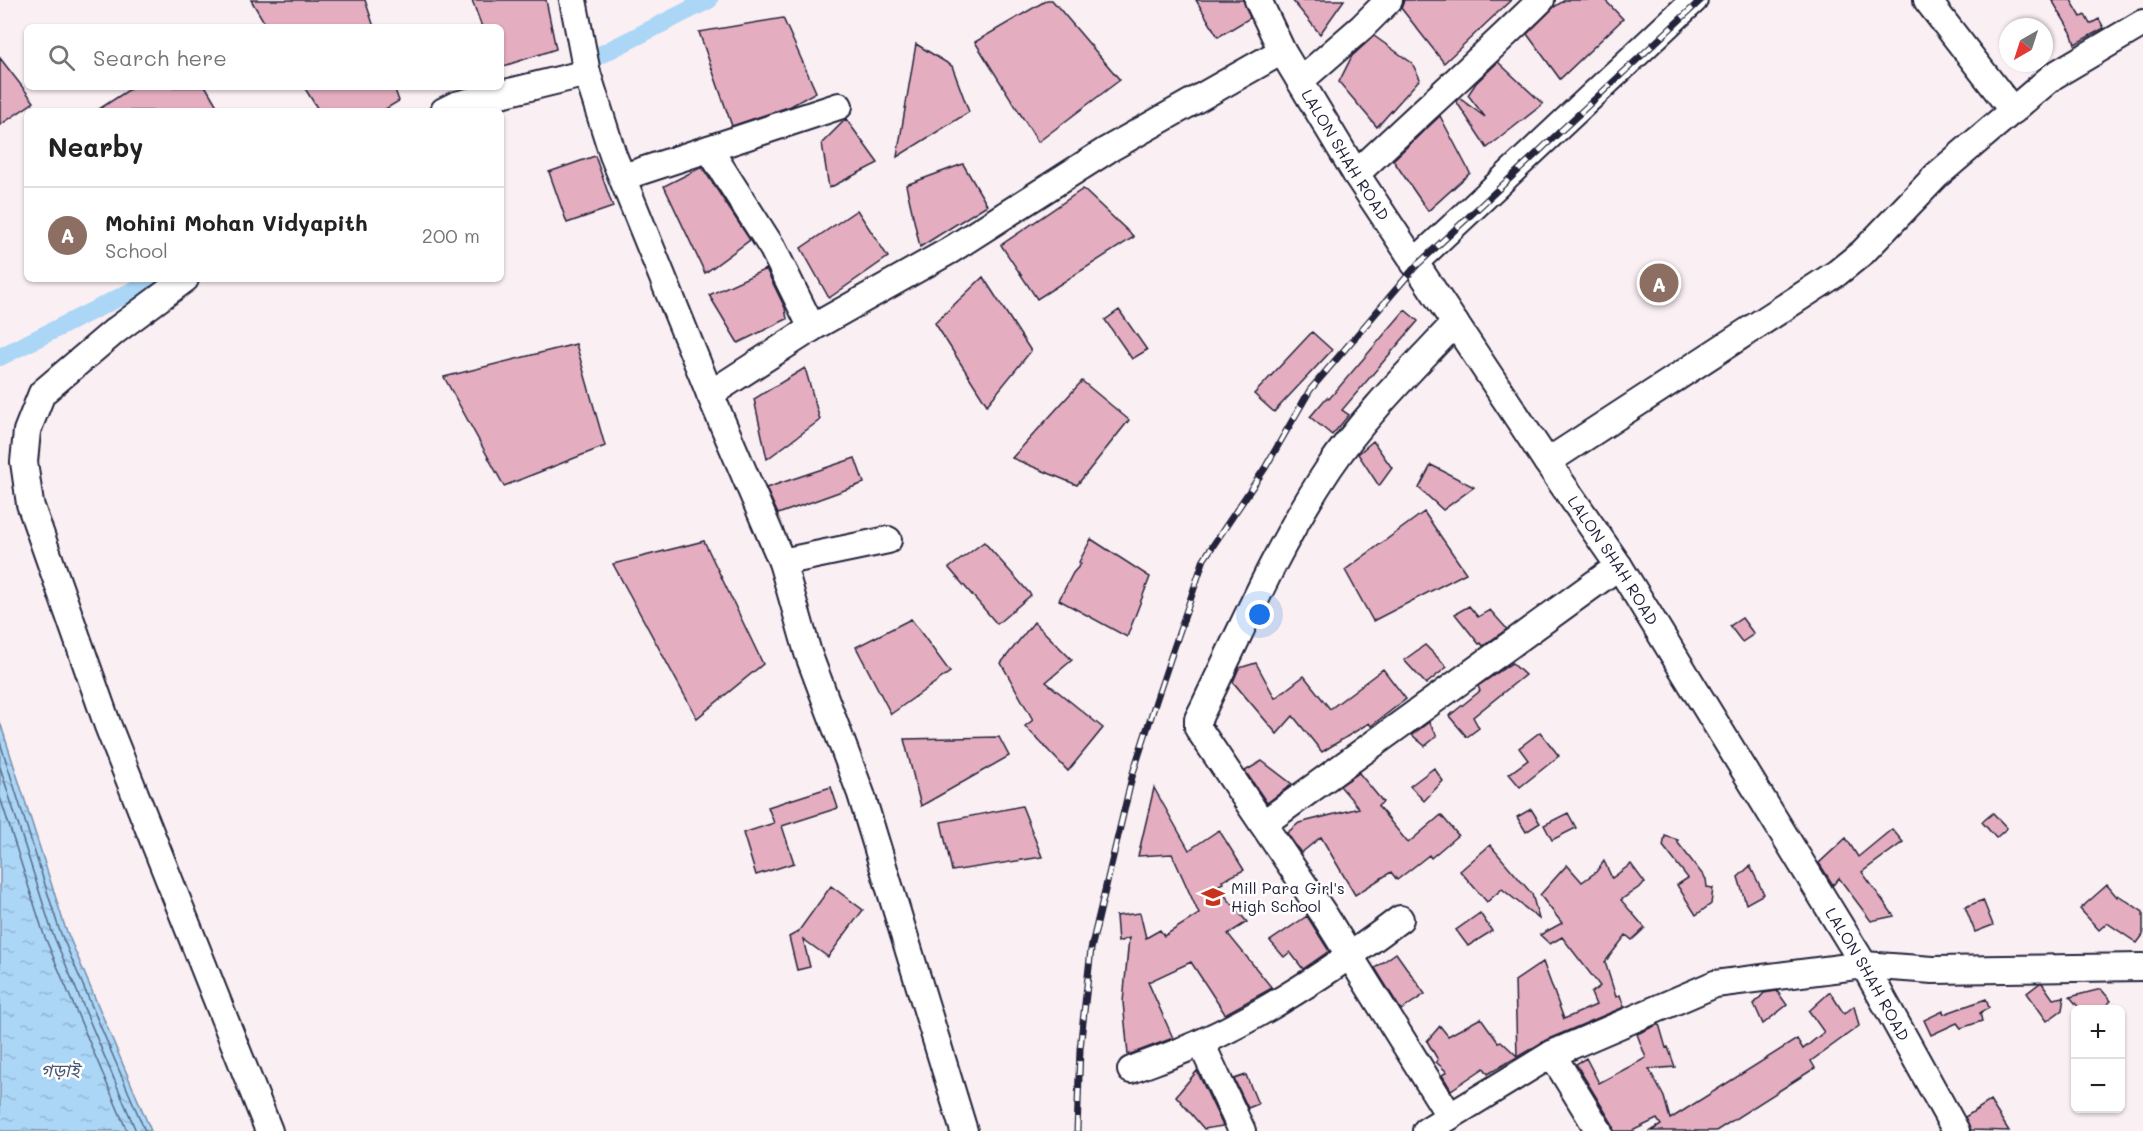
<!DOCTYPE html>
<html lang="en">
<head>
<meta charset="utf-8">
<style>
  :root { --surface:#fff; --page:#f6f6f6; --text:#222; --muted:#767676; --line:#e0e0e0; --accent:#ea580c }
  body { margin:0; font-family:Mali,"Noto Sans Bengali",sans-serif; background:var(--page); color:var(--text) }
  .controls { position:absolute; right:18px; bottom:18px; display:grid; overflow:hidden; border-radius:9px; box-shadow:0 2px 4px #0004 }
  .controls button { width:54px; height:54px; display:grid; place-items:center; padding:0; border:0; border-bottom:2px solid var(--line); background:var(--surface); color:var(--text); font:30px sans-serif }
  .compass { position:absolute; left:1999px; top:18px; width:54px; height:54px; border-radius:50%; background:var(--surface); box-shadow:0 2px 4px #0004; rotate:219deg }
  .you { position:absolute; left:1260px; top:615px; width:21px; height:21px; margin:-15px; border:4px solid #fff; border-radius:50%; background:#1a73e8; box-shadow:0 0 0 9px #1a73e833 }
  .badge { display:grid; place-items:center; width:39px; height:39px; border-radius:50%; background:var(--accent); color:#fff; font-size:20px; font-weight:700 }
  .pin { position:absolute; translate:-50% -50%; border:3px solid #fff; box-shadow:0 2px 6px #0006 }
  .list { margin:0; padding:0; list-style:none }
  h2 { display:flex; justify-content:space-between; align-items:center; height:78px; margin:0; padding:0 24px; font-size:26px }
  h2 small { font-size:20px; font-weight:400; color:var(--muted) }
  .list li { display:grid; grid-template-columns:39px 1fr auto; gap:18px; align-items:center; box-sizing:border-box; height:96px; padding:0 24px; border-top:2px solid var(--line) }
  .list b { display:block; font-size:22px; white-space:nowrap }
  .list p { margin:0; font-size:20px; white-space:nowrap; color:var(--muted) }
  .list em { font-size:20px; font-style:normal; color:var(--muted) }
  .icon { flex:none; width:33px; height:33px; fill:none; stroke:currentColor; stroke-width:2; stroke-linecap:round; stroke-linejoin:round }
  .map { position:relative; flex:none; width:2143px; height:1131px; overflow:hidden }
  .search { position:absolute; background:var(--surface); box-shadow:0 2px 4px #0004; left:24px; top:24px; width:480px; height:66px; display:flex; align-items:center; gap:15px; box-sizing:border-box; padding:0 21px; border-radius:9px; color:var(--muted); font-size:22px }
  .panel { position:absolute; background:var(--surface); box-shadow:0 2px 4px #0004; left:24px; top:108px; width:480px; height:174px; border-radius:9px }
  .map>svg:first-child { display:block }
</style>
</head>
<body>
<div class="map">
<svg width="2143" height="1131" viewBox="0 0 2143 1131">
  <defs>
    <pattern id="water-ripples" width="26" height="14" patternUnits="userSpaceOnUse" patternTransform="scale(1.5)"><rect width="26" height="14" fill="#abd6f6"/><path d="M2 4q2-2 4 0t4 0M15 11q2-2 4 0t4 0" fill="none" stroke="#93b7d4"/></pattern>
  </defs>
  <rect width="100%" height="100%" fill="#faeff2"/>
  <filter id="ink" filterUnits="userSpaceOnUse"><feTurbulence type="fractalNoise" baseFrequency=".0167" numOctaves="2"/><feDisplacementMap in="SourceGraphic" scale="12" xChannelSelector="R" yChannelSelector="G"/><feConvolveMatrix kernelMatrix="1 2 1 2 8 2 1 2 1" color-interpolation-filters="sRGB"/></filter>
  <g filter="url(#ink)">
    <path fill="url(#water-ripples)" stroke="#748eab" stroke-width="1.5" d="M0 722 65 927 151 1131H0Z"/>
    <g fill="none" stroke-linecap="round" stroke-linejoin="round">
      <path stroke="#596a86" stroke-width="1.5" d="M0 742 59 929 145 1131
        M0 767 52 932 136 1131
        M0 797 44 935 127 1131"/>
      <path stroke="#abd6f6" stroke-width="18" d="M576 67 709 0
        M0 357 156 279"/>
    </g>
    <path fill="#e5adc0" stroke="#22223b" stroke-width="1.5" d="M251 0H365L374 27H267Z
      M472 0H546L556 49 501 67V27H482Z
      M1047 0H1052L1120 80 1038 142 975 42Z
      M1196 0H1243L1250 18 1218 37Z
      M1292 0H1344L1320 34Z
      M1404 0H1511L1444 63 1401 8Z
      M1565 0H1605L1623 19 1560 79 1527 34 1554 7Z
      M2052 0H2071L2081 17 2085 15 2090 24 2099 19 2104 28 2075 44 2071 32Z
      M783 18 816 92 791 106 732 126 699 32Z
      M1374 36 1412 63 1420 79 1377 127 1339 82 1352 56Z
      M916 44 952 66 969 112 897 157Z
      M0 58 34 102 0 125Z
      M1498 62 1543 104 1487 148 1456 101 1459 98 1485 117 1468 95 1476 83Z
      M133 87H206L220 111H96Z
      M304 87H394L399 101 382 111H319Z
      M1440 116 1470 173 1428 211 1393 160Z
      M846 119 878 163 829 188 822 143Z
      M595 156 613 207 567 223 549 172Z
      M963 164 987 205 920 247 906 185Z
      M702 167 750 240 705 273 664 186Z
      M1083 189 1134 237 1037 299 1001 245Z
      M857 210 888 257 829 298 801 248Z
      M766 269 785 308 787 319 738 343 709 295Z
      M983 277 1031 351 987 405 935 323Z
      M1119 310 1147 350 1132 359 1105 320Z
      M1405 310 1418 321 1342 410 1349 415 1332 435 1310 417 1327 397 1329 399Z
      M1312 332 1332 350 1274 412 1254 394Z
      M576 344 605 446 504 486 444 377Z
      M805 368 820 420 767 459 754 399Z
      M1082 381 1129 420 1077 485 1012 458Z
      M1373 441 1392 468 1379 486 1358 454Z
      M855 458 864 483 778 514 766 488Z
      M1431 465 1474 487 1443 510 1419 488Z
      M1424 512 1466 573 1373 621 1345 570Z
      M1091 539 1150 577 1127 637 1059 600 1073 573 1081 564 1079 562Z
      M704 541 763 664 697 718 613 564Z
      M984 542 1031 595 997 624 949 568Z
      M1469 606 1478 617 1490 610 1507 629 1483 646 1481 643 1479 644 1455 614Z
      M1742 618 1754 634 1742 642 1730 626Z
      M911 619 950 672 891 714 856 647Z
      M1034 622 1072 660 1046 682 1103 728 1068 771 1025 726 1033 720 1001 663Z
      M1425 645 1447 667 1426 684 1404 660Z
      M1256 663 1275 698 1304 676 1330 709 1383 669 1406 699 1371 726 1369 723 1322 752 1293 716 1277 734 1233 682 1239 668Z
      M1512 663 1525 675 1473 717 1479 728 1467 737 1449 716 1480 691 1478 686Z
      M1429 722 1437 736 1425 746 1412 735Z
      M1540 732 1559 756 1520 787 1509 774 1528 760 1519 748Z
      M999 737 1009 756 921 806 904 739Z
      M1262 761 1292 784 1267 803 1245 771Z
      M1434 768 1443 781 1424 801 1410 786Z
      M1359 773 1383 802 1378 806 1408 843 1441 815 1458 835 1431 858 1429 855 1397 880 1391 872 1355 895 1321 837 1301 853 1287 833 1299 823 1359 808 1340 786Z
      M831 787 838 808 782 826 794 863 756 875 743 833 774 823 768 807Z
      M1154 788 1189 850 1219 830 1244 870 1222 881 1223 883 1217 886 1247 922 1228 934 1272 988 1225 1014 1191 962 1148 982 1173 1038 1128 1055 1123 1002 1129 938 1118 942 1116 916 1140 913 1146 938 1160 930 1164 936 1199 914 1172 854 1138 856Z
      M1022 806 1042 857 952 871 941 822Z
      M1531 809 1540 823 1526 832 1517 817Z
      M1568 813 1576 828 1552 840 1544 825Z
      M1993 813 2007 828 1996 838 1982 822Z
      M1892 829 1903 842 1862 872 1894 916 1871 921 1839 878 1833 885 1819 863 1846 838 1858 857Z
      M1665 836 1678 840V843L1706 879 1707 887 1713 888 1711 904 1696 915 1677 885 1688 878 1663 846Z
      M1490 845 1532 894 1539 919 1502 889 1487 902 1460 871Z
      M1604 861 1612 878 1631 864 1645 883 1621 900 1645 928 1632 940 1626 935 1605 962 1616 997 1620 995 1624 1007 1546 1040 1488 1074 1484 1068 1451 1090 1442 1075 1447 1072 1436 1062 1438 1060 1427 1041 1440 1026 1448 1036 1481 1018 1498 1042 1501 1041 1517 1056 1515 981 1543 962 1564 1019 1596 1005 1591 993 1600 986 1562 937 1550 944 1540 935 1562 923 1540 895 1567 865 1582 882 1596 872Z
      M1750 866 1764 894 1746 904 1738 877Z
      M2107 885 2117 897 2118 895 2143 912V935L2137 943 2107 923 2099 930 2080 909Z
      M831 886 863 910 828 957 803 939 810 967 797 970 789 937 798 932Z
      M1983 900 1993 925 1975 932 1965 907Z
      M1480 913 1492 931 1468 946 1456 930Z
      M1307 916 1329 951 1303 969 1290 952 1284 957 1270 941Z
      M1396 953 1425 994 1401 1010 1375 968Z
      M2040 983H2042L2053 999 2064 997 2062 1010 2047 1021 2027 993Z
      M2101 989 2111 1001 2101 1010H2081L2070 997Z
      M1777 991 1787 1005 1763 1024 1754 1004 1764 993Z
      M1830 992 1844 1014 1854 1006 1859 1026 1811 1061 1815 1068 1716 1131H1651L1661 1125 1657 1119 1632 1131H1614L1612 1123 1576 1064 1586 1058 1599 1083 1646 1058 1637 1034 1659 1024 1666 1048 1668 1047 1675 1067 1649 1069 1664 1097 1670 1119 1797 1039 1803 1049 1824 1032 1809 1011Z
      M1986 999 1989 1008 1980 1013 1982 1021 1961 1028 1957 1023 1931 1035 1924 1020 1943 1011 1944 1014Z
      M1197 1071 1223 1126 1204 1129 1176 1096Z
      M1246 1075 1258 1104 1248 1108 1234 1079Z
      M1990 1101 2009 1131 1971 1130 1965 1117Z"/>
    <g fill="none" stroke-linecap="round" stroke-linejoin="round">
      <g stroke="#22223b" stroke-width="30">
        <g id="minor">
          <path d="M573 0 587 73 613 155 710 394 782 562 808 653 861 794 964 1131"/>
          <path id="s1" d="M1258 0 1282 51 1356 174 1547 462 1619 566 1864 965 1956 1131"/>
          <path d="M1927 0 2013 111"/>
          <path d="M1300 81 1362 27 1389 0"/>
          <path d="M444 111 456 105 587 73"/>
          <path d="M709 149 773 249 812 328"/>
          <path d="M1356 174C1418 115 1481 59 1541 0"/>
          <path d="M623 177 839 106"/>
          <path d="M1414 263 1694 0"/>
          <path d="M185 279 115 331 42 393 27 431 24 462 30 504 108 726 269 1131"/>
          <path d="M710 394 812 328 949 251 1107 150 1282 51"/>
          <path d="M1547 462 1837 273 1863 252 1937 175 2053 76 2143 23"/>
          <path d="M782 562 888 540"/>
          <path d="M1263 824 1619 566"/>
          <path d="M1201 1043 1242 1131"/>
          <path d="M1552 1054 1599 1131"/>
          <path d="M1131 1070C1154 1061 1178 1053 1200 1043 1271 1011 1338 966 1400 919"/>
          <path d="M1449 1115 1325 916 1198 728V719L1204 707C1243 626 1279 543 1329 468 1365 415 1412 369 1455 323"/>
          <path d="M1426 1131 1552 1054 1715 984 1864 965 1933 970 2143 967"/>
        </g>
      </g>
      <use href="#minor" stroke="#fff" stroke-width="26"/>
      <g stroke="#22223b" stroke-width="7">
        <path id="rail" d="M1077 1131 1080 1049 1091 949 1133 773 1156 701 1204 559 1265 468 1310 390 1416 266 1701 0"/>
      </g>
      <use href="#rail" stroke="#fff" stroke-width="4.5" stroke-dasharray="14" stroke-linecap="butt"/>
    </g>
  </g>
  <defs>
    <g id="school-bare" transform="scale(1.8)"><path d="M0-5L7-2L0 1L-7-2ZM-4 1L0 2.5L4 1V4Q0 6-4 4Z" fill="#c8321e" stroke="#fff" stroke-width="2.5" paint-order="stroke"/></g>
  </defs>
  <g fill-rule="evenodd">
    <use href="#school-bare" x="1213" y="897"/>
  </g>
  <g text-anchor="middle" stroke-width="5" stroke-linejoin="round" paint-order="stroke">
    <g font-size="16" fill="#22223b" stroke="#fff">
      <text dy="6" stroke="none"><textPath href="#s1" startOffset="178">LALON SHAH ROAD</textPath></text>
      <text dy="6" stroke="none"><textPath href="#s1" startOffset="664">LALON SHAH ROAD</textPath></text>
      <text dy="6" stroke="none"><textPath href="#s1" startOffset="1150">LALON SHAH ROAD</textPath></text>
    </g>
    <g font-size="16" fill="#22223b" stroke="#fff" text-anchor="start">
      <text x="1231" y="894">Mill Para Girl's<tspan x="1231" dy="18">High School</tspan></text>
    </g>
    <g font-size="18" font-style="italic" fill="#4b5873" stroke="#fff">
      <text x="60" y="1077">গড়াই</text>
    </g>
  </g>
</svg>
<div class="controls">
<button>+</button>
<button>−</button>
</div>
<svg class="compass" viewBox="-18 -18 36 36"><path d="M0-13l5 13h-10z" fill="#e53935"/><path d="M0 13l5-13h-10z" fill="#767676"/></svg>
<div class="you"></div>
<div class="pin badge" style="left:1659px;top:283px;background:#8d6e63">A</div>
<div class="search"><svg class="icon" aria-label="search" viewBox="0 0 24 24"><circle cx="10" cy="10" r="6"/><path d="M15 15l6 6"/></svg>Search here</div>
<section class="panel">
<h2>Nearby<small></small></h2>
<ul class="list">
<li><span class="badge" style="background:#8d6e63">A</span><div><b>Mohini Mohan Vidyapith</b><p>School</p></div><em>200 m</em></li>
</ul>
</section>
</div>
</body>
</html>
